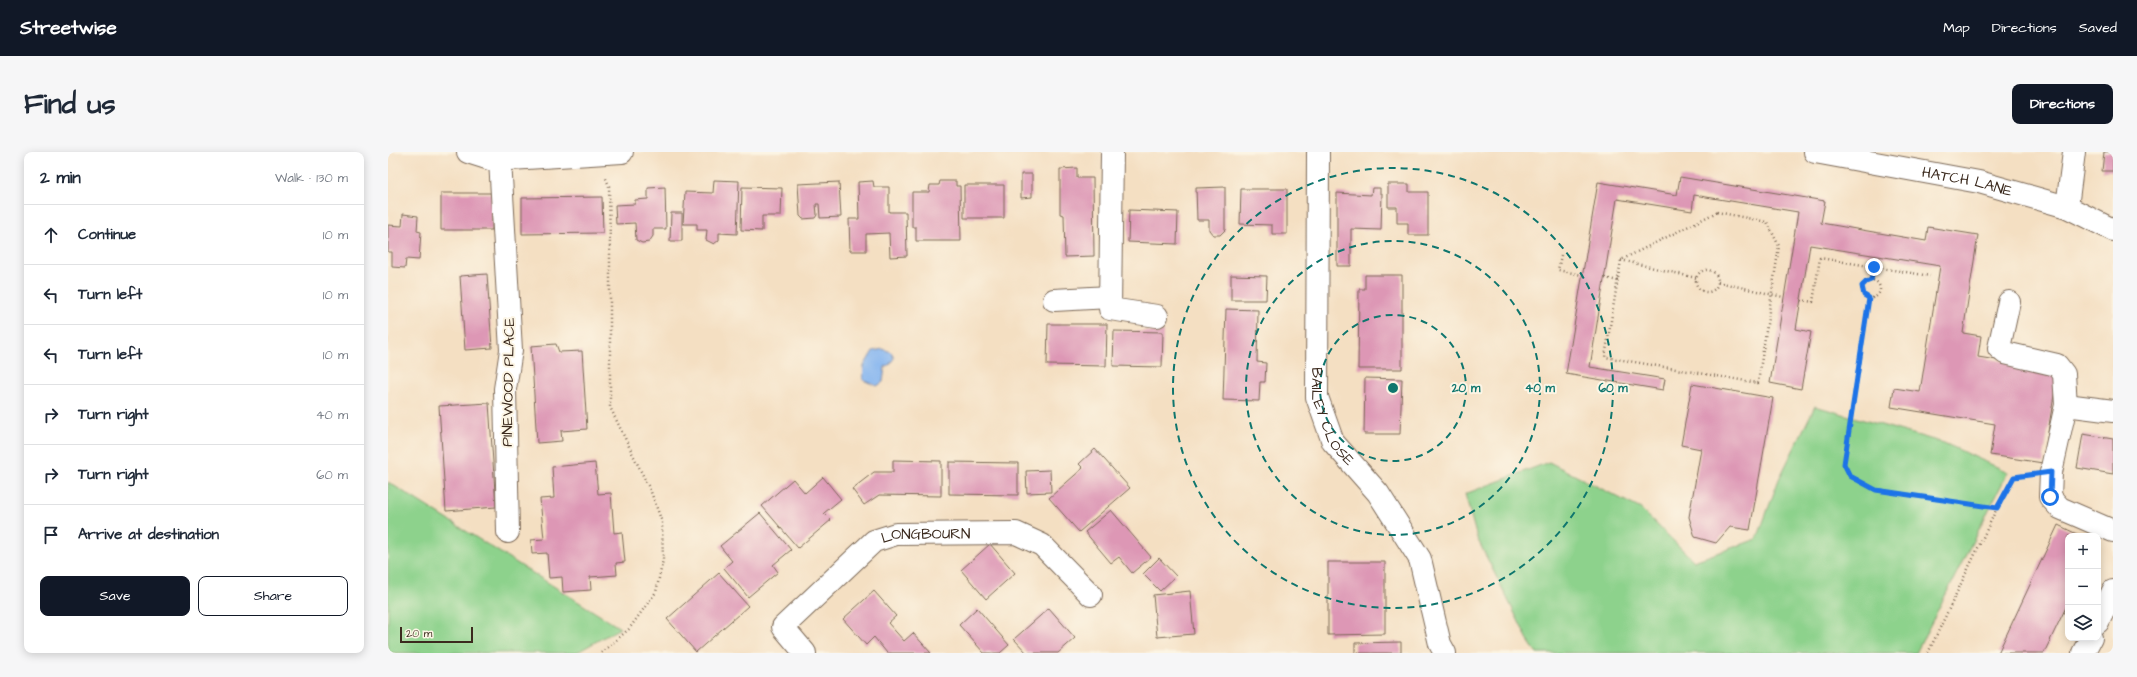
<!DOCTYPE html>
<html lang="en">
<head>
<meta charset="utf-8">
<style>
  :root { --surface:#fff; --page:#f6f6f7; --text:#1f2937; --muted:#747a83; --line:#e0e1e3; --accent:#111827 }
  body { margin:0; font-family:"Architects Daughter",sans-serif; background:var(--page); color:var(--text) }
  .controls { position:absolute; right:12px; bottom:12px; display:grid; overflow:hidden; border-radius:8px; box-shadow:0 2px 10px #0003 }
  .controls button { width:36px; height:36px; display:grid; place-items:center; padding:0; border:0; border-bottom:1px solid var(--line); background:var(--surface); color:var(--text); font:20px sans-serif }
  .scale { position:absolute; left:12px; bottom:10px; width:73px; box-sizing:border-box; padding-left:4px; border:2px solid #3b2a1e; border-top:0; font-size:11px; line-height:14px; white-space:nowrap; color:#3b2a1e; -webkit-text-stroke:3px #fcf5e5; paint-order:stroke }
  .stop { position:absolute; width:12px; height:12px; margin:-9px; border:3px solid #1a73e8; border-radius:50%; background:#fff }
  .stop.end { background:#1a73e8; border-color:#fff; box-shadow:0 1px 4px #0008 }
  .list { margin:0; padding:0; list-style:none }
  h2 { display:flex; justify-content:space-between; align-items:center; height:52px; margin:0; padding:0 16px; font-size:17px }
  h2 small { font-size:13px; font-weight:400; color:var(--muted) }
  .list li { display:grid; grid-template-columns:26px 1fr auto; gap:12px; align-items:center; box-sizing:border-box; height:60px; padding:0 16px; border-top:1px solid var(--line) }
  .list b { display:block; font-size:15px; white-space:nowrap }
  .list em { font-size:13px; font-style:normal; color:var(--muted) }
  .actions { display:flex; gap:8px; padding:12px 16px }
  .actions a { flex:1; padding:9px 0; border:1px solid var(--accent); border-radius:8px; text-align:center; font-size:14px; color:var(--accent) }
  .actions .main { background:var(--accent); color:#fff }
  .icon { flex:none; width:22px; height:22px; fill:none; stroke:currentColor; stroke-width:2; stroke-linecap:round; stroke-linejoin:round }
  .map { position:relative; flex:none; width:1725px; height:501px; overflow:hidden; border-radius:8px }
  header { display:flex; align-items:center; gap:24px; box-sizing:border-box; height:56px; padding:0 20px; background:var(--accent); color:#fff }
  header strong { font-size:19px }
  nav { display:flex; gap:22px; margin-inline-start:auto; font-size:14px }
  .intro { display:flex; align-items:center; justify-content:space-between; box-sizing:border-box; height:96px; padding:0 24px }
  h1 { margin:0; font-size:28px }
  .button { padding:10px 18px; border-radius:8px; background:var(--accent); color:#fff; font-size:14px; font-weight:700 }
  main { display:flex; gap:24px; padding:0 24px }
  aside { flex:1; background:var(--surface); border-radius:8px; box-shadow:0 2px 10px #0003 }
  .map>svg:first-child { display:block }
</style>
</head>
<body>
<header>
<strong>Streetwise</strong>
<nav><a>Map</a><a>Directions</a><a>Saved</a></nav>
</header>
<div class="intro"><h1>Find us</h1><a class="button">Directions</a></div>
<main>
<aside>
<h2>2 min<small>Walk · 130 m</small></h2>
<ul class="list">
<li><svg class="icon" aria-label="ahead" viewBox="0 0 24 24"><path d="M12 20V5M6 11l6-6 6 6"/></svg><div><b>Continue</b></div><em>10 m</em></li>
<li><svg class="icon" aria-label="left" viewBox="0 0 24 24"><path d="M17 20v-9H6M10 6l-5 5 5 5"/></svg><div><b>Turn left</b></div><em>10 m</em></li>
<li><svg class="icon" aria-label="left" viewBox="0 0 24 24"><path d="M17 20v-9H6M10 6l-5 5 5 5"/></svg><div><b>Turn left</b></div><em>10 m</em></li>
<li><svg class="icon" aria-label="right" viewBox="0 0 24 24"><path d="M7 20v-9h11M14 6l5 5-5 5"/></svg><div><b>Turn right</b></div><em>40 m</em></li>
<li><svg class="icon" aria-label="right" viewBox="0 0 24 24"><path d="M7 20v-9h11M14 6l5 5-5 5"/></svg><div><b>Turn right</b></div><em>60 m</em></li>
<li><svg class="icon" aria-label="arrive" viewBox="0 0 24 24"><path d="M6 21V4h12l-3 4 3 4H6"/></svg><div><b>Arrive at destination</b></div></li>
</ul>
<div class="actions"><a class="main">Save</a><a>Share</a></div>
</aside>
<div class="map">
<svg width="1725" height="501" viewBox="0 0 1725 501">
  <rect width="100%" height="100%" fill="#fcf5e5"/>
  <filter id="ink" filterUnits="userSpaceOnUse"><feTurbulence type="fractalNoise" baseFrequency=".025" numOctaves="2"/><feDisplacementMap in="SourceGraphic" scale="8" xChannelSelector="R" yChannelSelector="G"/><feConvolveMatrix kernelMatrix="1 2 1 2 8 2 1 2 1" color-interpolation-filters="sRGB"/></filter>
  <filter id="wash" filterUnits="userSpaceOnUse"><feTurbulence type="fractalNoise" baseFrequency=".012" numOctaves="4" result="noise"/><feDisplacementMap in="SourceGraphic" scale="16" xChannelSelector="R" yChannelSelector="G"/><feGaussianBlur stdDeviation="0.9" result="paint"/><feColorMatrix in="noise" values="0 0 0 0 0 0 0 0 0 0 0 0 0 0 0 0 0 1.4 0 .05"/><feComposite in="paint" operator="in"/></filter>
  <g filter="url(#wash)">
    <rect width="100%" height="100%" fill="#f4dfc2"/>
    <path fill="#8dd28c" stroke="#647e55" d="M1427 254 1556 291 1620 320 1528 501H1149L1142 492 1089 386 1077 342 1161 310 1253 357 1306 409 1369 387 1391 327Z
      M0 330 232 476 188 501H0Z"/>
    <path fill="#85b5f0" stroke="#607087" d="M495 197 503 200 506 206 502 212 497 215 495 230 489 234 475 228 476 214 485 199Z"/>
    <g id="blocks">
      <path fill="#dd97b5" d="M1716 0H1725V19H1714Z
        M689 16V26H705L706 104 677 105 676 63 672 62V17Z
        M633 22H644V45L633 46Z
        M1292 25 1437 49 1433 71 1538 89 1540 75 1590 83 1575 181 1593 184 1590 205 1670 218 1655 311 1602 303 1607 272 1503 255 1506 236 1532 240 1552 114 1422 93 1408 177 1423 180 1413 237 1382 231 1410 60 1306 43 1304 59 1229 47 1202 215 1277 227 1275 238 1178 222 1210 30 1289 43Z
        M326 28 351 29 349 82 331 81V88L326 92 318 88 319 78H309V72H295L297 40 325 41Z
        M485 29 486 35H501V60H518L519 104 502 105 501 81 478 82V99H462L461 67H471L470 30Z
        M552 29H568V34H572L573 89H528V75H524V40H541L542 33H551Z
        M451 30 453 65 432 66 431 52H428L429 63 427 66 415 67 412 64 410 32Z
        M1000 32H1021V40H1040V83H1020V71H1009V55H1000Z
        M576 33H616V66H576Z
        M277 35 278 77H265V84L261 90 254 91 248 88 247 71 228 72 227 53 247 52V48L260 47V36Z
        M354 35 394 36 393 64H374V79L353 78Z
        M837 35V78L832 83H825L821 78V68H809L808 36Z
        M984 36H992V41H994L993 78 963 77V114H949V41L983 43Z
        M853 37H899V82H884V73L852 72Z
        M53 41H104V78H53Z
        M214 45 215 81 134 82V46Z
        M741 58 790 60 789 92 740 90Z
        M283 61H294V89H282Z
        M15 62 30 64 29 79 33 80 31 108 18 107 17 116 4 115V100H0V73L14 74Z
        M99 122 104 196 77 198 72 124Z
        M843 123 879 124 878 148H843Z
        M977 123H1014V217H970L971 137H977Z
        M838 157 870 158 869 210 878 211 877 230H872L871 249 835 248Z
        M660 172H719L718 214 659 213Z
        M726 179 775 180 774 215 725 214Z
        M168 192 171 200 194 199 199 277 173 279 174 289 149 291 143 194Z
        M977 226 1014 227 1012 282H976Z
        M1304 232 1385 246 1362 378 1342 375 1328 391 1307 385 1301 365 1313 297 1293 293Z
        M101 251 108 355 58 359 51 254Z
        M1695 282 1725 287V322L1689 316Z
        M707 297 742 336 691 380 661 346 695 316 691 312Z
        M505 308 553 309V344L491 343 476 353 464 337 486 320H505Z
        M561 310 630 311V343L561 342Z
        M207 311 210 342 223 341 226 381 234 380 237 410 228 411 229 423 202 425 203 438 175 440 174 425 161 426 159 401 144 402 143 388 156 387 152 347 166 346 164 315Z
        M662 318 663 340 639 341 638 319Z
        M435 325 453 347 436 361 443 368 410 396 374 354 405 327 417 341Z
        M723 358 763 405 744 421 731 405 723 411 697 380Z
        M372 361 403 398 385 413 390 420 360 445 336 416 344 409 332 394Z
        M1670 373 1693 384H1680V451L1656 501H1610Z
        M602 392 627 421 598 447 573 418Z
        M771 406 788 424 772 439 755 422Z
        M940 410H997V482L940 483Z
        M331 421 360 454 308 500 279 467Z
        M486 439 508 464 500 471 516 489 525 481 543 501H499L486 485 478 493 455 467Z
        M802 439 806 482 769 485 765 443Z
        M589 456 621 493 612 501H596L571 473Z
        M661 456 687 486 670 501H639L626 487Z
        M1013 490V501H967V491Z"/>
    </g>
  </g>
  <g filter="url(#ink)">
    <use href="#blocks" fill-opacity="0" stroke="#7c6957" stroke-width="1"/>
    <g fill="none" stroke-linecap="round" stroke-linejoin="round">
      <g stroke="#7c6957" stroke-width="24">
        <g id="minor">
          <path d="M80 0 105 8 234 0"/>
          <path d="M724 0 722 157 769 164"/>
          <path id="s1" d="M930 0 929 245 945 290 990 341 1032 407 1052 492 1057 501"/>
          <path id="s2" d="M1427 0 1591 30 1679 55 1725 78"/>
          <path d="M112 8 123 198 117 237 120 380"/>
          <path d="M1679 55 1686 0"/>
          <path d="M666 148 722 145"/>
          <path d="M1621 150 1611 196 1617 201 1669 213 1676 222 1678 253 1663 320 1662 345 1672 356 1725 379"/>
          <path d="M1678 253 1725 259"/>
          <path d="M1710 470 1725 439"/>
          <path id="s3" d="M417 501 395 475 486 389 508 382 628 381 654 393 703 443"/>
          <path d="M1695 501 1703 486"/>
        </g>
      </g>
      <path stroke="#7c6957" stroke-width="2.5" stroke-dasharray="1 3" stroke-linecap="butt" d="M1329 60 1379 70 1391 94 1370 231 1217 205 1233 108Z
        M1173 103 1170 118 1194 123
        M1233 108 1308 126
        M1308 129a11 11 0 1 1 22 0a11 11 0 1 1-22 0Z
        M1217 126 1230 129
        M1483 128 1485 115
        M1474 137a9 9 0 1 1 18 0a9 9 0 1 1-18 0Z
        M1330 130 1395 145
        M1481 146 1456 312 1462 324 1488 338 1609 356 1626 325 1640 323
        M1413 148 1425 150 1432 106 1542 124
        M213 501 241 477 268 440 275 408 274 370 263 340 222 255V96L221 34 217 24
        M1540 501 1609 356"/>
      <use href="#minor" stroke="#fff" stroke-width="22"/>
    </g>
  </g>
  <g fill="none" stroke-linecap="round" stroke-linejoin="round" filter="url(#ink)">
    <path stroke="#1a73e8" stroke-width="5" d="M1486 115 1483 128 1478 130 1474 134 1476 143 1481 146 1456 312 1462 324 1488 338 1609 356 1626 325 1663 320 1662 345"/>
  </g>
  <g fill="none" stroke="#0f766e" stroke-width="2" stroke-dasharray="7 5">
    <circle cx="1005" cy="236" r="73"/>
    <circle cx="1005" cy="236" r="147"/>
    <circle cx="1005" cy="236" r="220"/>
  </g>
  <g text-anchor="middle" stroke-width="4" stroke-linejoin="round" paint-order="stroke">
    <g font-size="15" fill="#3b2a1e" stroke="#fcf5e5">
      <text dy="5" stroke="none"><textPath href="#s2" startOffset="155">HATCH LANE</textPath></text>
      <text transform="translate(120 230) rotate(-89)" y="5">PINEWOOD PLACE</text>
      <text dy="5" stroke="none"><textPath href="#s1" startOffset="268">BAILEY CLOSE</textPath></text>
      <text dy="5" stroke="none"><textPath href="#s3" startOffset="212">LONGBOURN</textPath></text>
    </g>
  </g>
  <circle cx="1005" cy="236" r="6" fill="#0f766e" stroke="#fcf5e5" stroke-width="2"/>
  <g font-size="12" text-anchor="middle" font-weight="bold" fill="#0f766e" stroke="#fcf5e5" stroke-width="4" stroke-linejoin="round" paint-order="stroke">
    <text x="1078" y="240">20 m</text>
    <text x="1152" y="240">40 m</text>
    <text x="1225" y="240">60 m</text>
  </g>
</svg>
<div class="controls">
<button>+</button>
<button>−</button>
<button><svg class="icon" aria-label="layers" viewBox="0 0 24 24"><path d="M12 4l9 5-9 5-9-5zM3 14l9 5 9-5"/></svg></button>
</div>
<div class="scale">20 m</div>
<div class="stop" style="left:1662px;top:345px"></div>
<div class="stop end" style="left:1486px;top:115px"></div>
</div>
</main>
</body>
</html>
